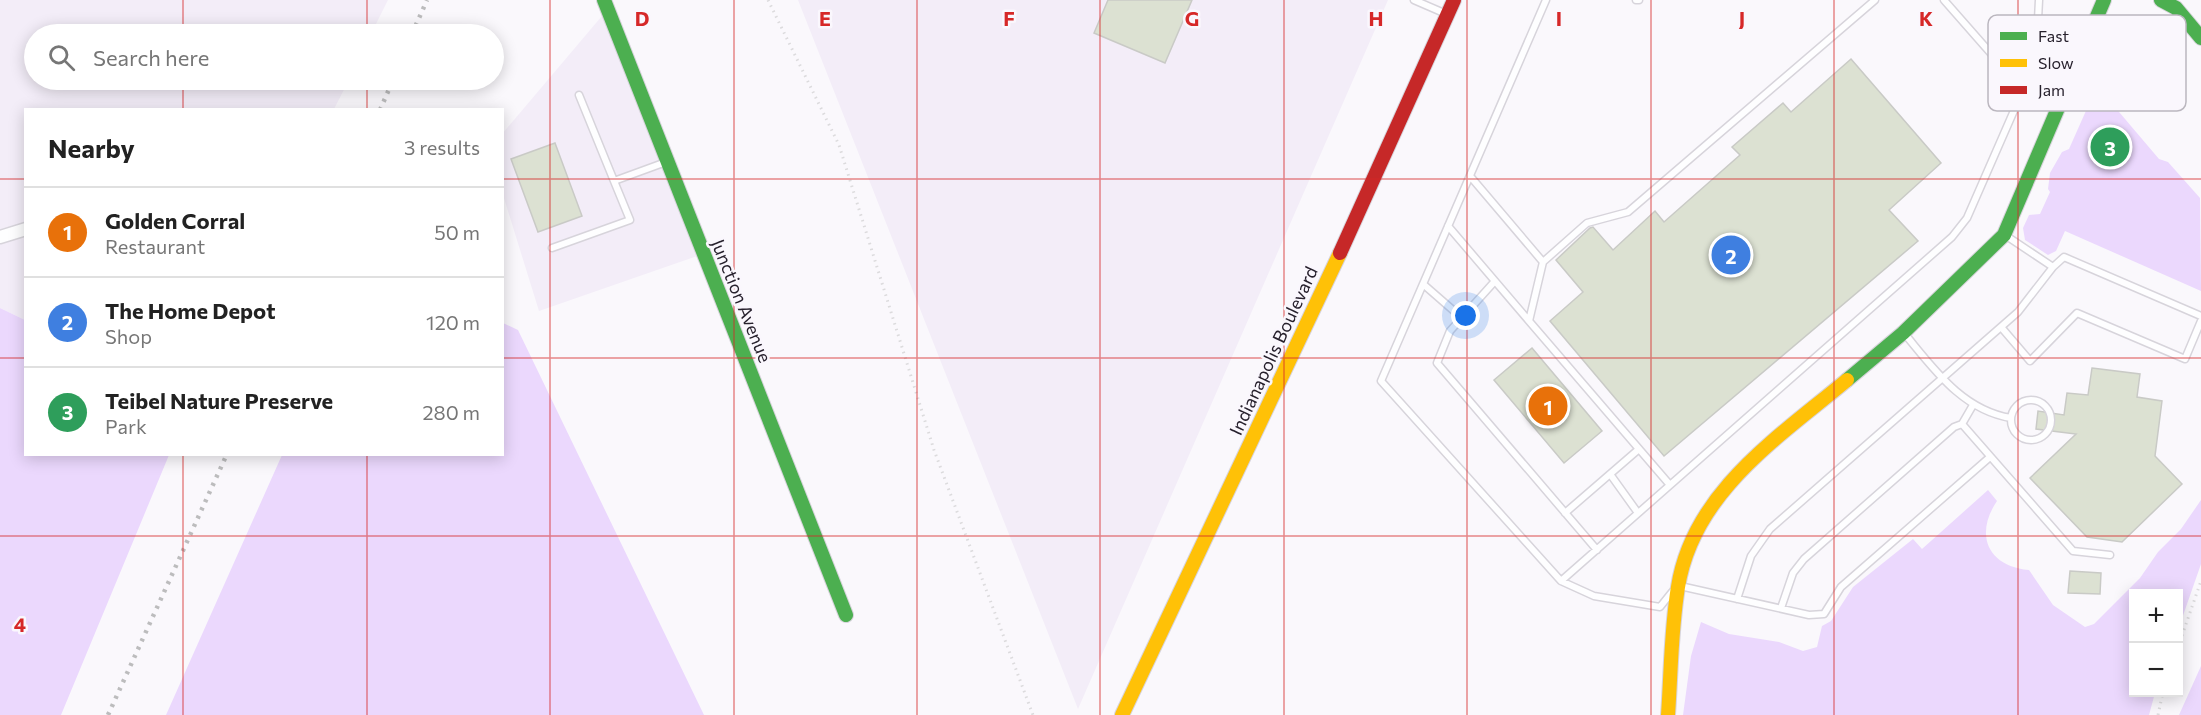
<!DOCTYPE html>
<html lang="en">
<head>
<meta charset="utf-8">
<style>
  :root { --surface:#fff; --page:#f2f2f2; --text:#222; --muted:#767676; --line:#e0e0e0; --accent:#1a73e8 }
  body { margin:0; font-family:Commissioner,sans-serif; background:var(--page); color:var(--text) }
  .controls { position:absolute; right:18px; bottom:18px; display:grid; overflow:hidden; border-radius:0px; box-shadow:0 3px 15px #0003 }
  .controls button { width:54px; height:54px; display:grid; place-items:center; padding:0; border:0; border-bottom:2px solid var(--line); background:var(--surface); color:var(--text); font:30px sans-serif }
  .you { position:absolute; left:1466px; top:316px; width:21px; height:21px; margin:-15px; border:4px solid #fff; border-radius:50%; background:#1a73e8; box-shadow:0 0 0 9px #1a73e833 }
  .badge { display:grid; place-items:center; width:39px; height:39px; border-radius:50%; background:var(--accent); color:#fff; font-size:20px; font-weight:700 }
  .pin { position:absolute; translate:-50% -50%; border:3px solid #fff; box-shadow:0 2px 6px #0006 }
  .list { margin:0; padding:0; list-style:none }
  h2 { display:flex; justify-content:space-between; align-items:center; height:78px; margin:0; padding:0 24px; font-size:26px }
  h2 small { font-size:20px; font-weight:400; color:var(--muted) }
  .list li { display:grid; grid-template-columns:39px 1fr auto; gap:18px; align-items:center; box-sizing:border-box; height:90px; padding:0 24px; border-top:2px solid var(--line) }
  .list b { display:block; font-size:22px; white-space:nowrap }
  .list p { margin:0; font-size:20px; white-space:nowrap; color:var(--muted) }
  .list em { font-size:20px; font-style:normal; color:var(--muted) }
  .icon { flex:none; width:33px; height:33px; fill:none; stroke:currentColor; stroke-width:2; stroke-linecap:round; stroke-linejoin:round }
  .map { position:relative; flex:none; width:2201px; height:715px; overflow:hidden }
  .search { position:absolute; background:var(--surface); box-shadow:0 3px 15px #0003; left:24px; top:24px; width:480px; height:66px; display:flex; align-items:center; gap:15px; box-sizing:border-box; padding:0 21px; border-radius:33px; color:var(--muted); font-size:22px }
  .panel { position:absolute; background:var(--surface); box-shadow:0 3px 15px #0003; left:24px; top:108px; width:480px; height:348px; border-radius:0px }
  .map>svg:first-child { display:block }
</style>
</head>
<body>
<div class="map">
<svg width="2201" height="715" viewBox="0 0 2201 715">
  <rect width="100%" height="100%" fill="#faf8fc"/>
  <path fill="#f3edf8" d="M0 0H388L371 34H34V80H349L334 109 26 110 25 320 0 308Z
    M798 0H1388L1078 709Z
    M607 10 703 254 539 311 503 195 502 134Z"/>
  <path fill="#ebd8fd" d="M2097 86 2159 159 2168 162 2200 198 2201 291 2065 231 2056 251 2048 255 2025 240 2023 228 2029 215 2040 214 2050 192 2048 189 2050 173 2062 152 2069 149Z
    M0 308 25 320 26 454 169 455 61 715H0Z
    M503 323 518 330 704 715H166L282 455 502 454Z
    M1988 490 1997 501C1974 535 1988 566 2029 570L2053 605 2085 627 2094 624 2140 578 2158 552 2181 529 2201 500V564L2179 627 2178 594H2134V692L2155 693 2149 715H1683L1691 656 1701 622 1729 634 1779 642 1803 651 1817 647 1822 626 1831 621 1853 587 1913 539 1922 549Z
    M2201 666V715H2179Z"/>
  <path fill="#dce1d2" stroke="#c9cac6" stroke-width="1.5" d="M1108 0H1192L1165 63 1094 33Z
    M1851 59 1941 163 1889 210 1918 241 1664 456 1550 321 1583 292 1556 260 1590 228 1593 227 1613 250 1655 211 1664 222 1740 155 1732 147 1783 103 1791 112Z
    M555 143 582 216 538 232 511 159Z
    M1532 348 1602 431 1564 463 1494 380Z
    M2092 368 2140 374 2137 397 2162 401 2155 456 2182 484 2122 542 2087 537 2030 478 2076 434 2036 429 2038 411 2064 415 2067 393 2088 395Z
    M2070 571 2101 573 2100 594 2068 593Z"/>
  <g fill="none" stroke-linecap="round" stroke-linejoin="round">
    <g stroke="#d7d4db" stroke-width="9">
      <path id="lane" d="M1414 0 1444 13
        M1546 0 1381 381 1561 581 1594 596 1660 607 1672 592
        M1636 0H1639
        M1944 0 2023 90 2037 39 2039 0
        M579 95 614 181
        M1470 176 1543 262
        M1448 226 1529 321
        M2005 235 2053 267 2064 257 2201 316
        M552 248 630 220 614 181 666 162
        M1495 281 1450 331 1437 363 1597 550
        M1423 284 1462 318
        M2001 327 2030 361 2077 313 2185 359 2201 321
        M1904 333C1934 369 1962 410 2011 418
        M2011 420a20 20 0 1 1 40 0a20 20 0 1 1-40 0Z
        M1973 405 1962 424 2073 551 2110 555
        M1610 474 1638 513
        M1670 485 1529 321 1543 262 1587 223 1628 212 1875 0
        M1565 513 1639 449
        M1561 581 1952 237 1967 218 2023 90
        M1680 586 1809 615 1824 614 1841 587 1990 457
        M1737 599 1751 556 1770 529 2018 312 2053 267
        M1781 608 1793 573 1804 559 1954 427 1962 424"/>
    </g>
    <g stroke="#d7d4db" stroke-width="15">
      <path id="street" d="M0 237 26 229"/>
    </g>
    <g stroke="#d7d4db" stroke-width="16">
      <path id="fast" d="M604 0 846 615
        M2161 0 2176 8 2201 38
        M1847 380 1903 333 2004 235 2104 0"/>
    </g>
    <g stroke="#d7d4db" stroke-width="16">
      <path id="slow" d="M1122 715 1340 253
        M1668 715C1671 673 1671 629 1678 587 1693 492 1779 437 1847 380"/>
    </g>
    <g stroke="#d7d4db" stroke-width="16">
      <path id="jam" d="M1340 253 1454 0"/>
    </g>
    <path stroke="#dcdbdd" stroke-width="3" stroke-dasharray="1.5 4.5" stroke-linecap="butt" d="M768 0 839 145 934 450 1033 715
      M2178 647 2201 581
      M2158 715 2163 692"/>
    <use href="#lane" stroke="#fefeff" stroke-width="6"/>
    <use href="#street" stroke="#fefeff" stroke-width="12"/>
    <use href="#fast" stroke="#4caf50" stroke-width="14"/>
    <use href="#slow" stroke="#ffc107" stroke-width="14"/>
    <use href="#jam" stroke="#c62828" stroke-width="14"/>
    <path stroke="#bcbcbd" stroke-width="4.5" stroke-dasharray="3 6" stroke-linecap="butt" d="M412 34 427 0
      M380 110 393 80
      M108 715 227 454"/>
  </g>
  <path fill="none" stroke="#d62828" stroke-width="1.5" stroke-opacity="0.55" d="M183 0V34M367 0V34M550 0V715M734 0V715M917 0V715M1100 0V715M1284 0V715M1467 0V715M1651 0V715M1834 0V715M2018 0V715M183 80V110M367 80V110M0 179H26M502 179H2201M0 358H26M502 358H2201M183 454V715M367 454V715M0 536H2201"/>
  <g text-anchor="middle" stroke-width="5" stroke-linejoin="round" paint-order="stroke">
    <g font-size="18" fill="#27212d" stroke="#faf7fd">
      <text transform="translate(741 301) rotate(68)" y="6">Junction Avenue</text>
      <text transform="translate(1274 351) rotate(-65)" y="6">Indianapolis Boulevard</text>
    </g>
  </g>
  <rect x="1988" y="15" width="198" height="96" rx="9" fill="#faf7fd" stroke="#bbb7bf" stroke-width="1.5"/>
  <rect x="2000" y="32" width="27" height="8" fill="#4caf50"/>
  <rect x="2000" y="59" width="27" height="8" fill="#ffc107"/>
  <rect x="2000" y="86" width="27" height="8" fill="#c62828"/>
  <g font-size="16" fill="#27212d">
    <text x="2038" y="42">Fast</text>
    <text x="2038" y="69">Slow</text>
    <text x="2038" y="96">Jam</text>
  </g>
  <g font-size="20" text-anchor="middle" font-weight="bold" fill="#d62828" stroke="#faf7fd" stroke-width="5" stroke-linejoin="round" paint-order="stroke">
    <text x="642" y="26">D</text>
    <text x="825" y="26">E</text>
    <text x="1009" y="26">F</text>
    <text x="1192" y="26">G</text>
    <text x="1376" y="26">H</text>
    <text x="1559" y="26">I</text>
    <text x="1742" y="26">J</text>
    <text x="1926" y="26">K</text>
    <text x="20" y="632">4</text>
  </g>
</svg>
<div class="controls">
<button>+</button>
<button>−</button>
</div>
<div class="you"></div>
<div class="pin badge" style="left:1548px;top:406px;background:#e8710a">1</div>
<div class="pin badge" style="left:1731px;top:255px;background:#3f7fe0">2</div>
<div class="pin badge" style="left:2110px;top:147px;background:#2e9e5b">3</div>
<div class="search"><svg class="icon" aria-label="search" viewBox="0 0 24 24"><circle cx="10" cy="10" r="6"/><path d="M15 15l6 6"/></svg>Search here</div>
<section class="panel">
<h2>Nearby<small>3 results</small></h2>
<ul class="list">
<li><span class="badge" style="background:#e8710a">1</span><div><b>Golden Corral</b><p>Restaurant</p></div><em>50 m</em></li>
<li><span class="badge" style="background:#3f7fe0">2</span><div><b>The Home Depot</b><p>Shop</p></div><em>120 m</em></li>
<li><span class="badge" style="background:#2e9e5b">3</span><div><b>Teibel Nature Preserve</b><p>Park</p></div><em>280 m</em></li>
</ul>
</section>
</div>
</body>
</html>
